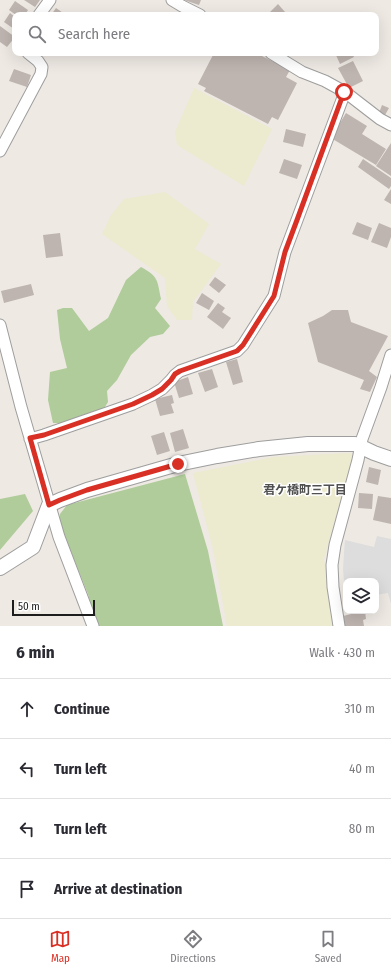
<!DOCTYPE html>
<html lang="en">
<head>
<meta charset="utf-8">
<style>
  :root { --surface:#fff; --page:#f2f2f3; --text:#2b2b33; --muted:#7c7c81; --line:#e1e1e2; --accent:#d93025 }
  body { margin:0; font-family:"Fira Sans Condensed","Noto Sans JP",sans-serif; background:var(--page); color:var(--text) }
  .controls { position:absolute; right:12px; bottom:12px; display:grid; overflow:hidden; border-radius:8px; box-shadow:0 4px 16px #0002 }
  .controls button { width:36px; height:36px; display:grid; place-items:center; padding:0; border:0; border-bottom:1px solid var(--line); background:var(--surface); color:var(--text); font:20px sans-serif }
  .scale { position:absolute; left:12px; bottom:10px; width:83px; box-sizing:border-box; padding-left:4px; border:2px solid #1d1d1d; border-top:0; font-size:11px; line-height:14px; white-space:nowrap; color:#1d1d1d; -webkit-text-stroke:3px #fff; paint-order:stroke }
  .stop { position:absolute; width:12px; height:12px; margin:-9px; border:3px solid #d93025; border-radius:50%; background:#fff }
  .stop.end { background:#d93025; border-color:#fff; box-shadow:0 1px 4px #0008 }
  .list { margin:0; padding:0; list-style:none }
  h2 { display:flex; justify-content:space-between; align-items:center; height:52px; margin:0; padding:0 16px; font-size:17px }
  h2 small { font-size:13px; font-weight:400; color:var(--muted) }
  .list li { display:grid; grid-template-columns:26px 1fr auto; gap:12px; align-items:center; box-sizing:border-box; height:60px; padding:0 16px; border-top:1px solid var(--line) }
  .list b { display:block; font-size:15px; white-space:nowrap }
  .list em { font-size:13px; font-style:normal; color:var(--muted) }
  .icon { flex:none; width:22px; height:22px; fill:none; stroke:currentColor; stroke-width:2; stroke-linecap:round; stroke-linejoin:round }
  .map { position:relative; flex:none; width:391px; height:626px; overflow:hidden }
  .search { position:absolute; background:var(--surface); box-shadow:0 4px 16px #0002; left:12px; right:12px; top:12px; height:44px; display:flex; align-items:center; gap:10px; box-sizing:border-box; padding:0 14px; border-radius:8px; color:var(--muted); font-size:15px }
  .sheet { height:292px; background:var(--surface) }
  nav { display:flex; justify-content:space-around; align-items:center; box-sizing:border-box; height:56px; border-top:1px solid var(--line); background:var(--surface); font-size:11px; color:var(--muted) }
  nav a { display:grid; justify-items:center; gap:2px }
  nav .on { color:var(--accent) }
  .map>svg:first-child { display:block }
</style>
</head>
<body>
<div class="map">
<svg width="391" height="626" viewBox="0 0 391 626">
  <rect width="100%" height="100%" fill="#eee9e3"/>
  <path fill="#eceacf" d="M194 88 272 129 244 186 177 145 175 132Z
    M165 192 209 224 195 249 221 264 193 302 192 320H177L167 306 165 278 102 234 111 215 124 199Z
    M350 453 353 456 324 559 334 626H227L213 549 193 473 274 457Z"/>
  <path fill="#afcc9a" d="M141 267C159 277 157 280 161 299L155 308 170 326 163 334 150 337 131 355 117 380 107 391 108 402 103 410 63 423H53L48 400 50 372 67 368 60 339 57 310 63 308H72L89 331 108 318 126 280Z
    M185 474 208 551 223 626H97L88 594 59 522 60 514 67 505Z
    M25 494 33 511 0 550V499Z"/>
  <path fill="#ddd" d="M377 536 391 539V604L388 593 376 595V581H346V601L343 570 344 552 345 540 374 547Z"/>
  <path fill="#beb4b0" d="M24 0H40L35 7Z
    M184 0H201L199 5Z
    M15 1 28 10 25 15H16L9 10Z
    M278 4 285 12 281 15H271L269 13Z
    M56 8 66 15H51Z
    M10 13 15 17V27L14 29 4 22Z
    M0 26 15 37 7 47 0 42Z
    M214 53H256L290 70 286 77 297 83 278 120 272 117 268 124 204 91 206 88 198 84Z
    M335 53H352L354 57 340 64Z
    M353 61 363 81 349 88 338 68Z
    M14 69 31 75 27 87 9 81Z
    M382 105 389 108 385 115 379 113Z
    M346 113 367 126 362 134 386 149 376 165 331 138Z
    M286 129 306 134 303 147 283 142Z
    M391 143V176L376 166Z
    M284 159 302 165 297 179 279 173Z
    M363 159 391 178V186L389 189 358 167Z
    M391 189V204L384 200Z
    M357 222 372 228 368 240 352 234Z
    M379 223 391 228V237L387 248 371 242Z
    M60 233 63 256 46 258 43 235Z
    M215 277 226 285 219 293 209 285Z
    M31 284 34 295 4 303 1 291Z
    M202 293 214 301 209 310 196 303Z
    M218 303 225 308 222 312 231 318 223 329 207 317Z
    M332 310H348L351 322 388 336 369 371 377 377 370 392 360 389 364 380 318 362 308 323 323 316Z
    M237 359 243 382 233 385 226 362Z
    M212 369 218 387 205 392 198 373Z
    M188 377 193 394 179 398 174 382Z
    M172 395 174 403 171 404 174 413 160 416 155 399Z
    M183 429 189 448 175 452 170 433Z
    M164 432 170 451 157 455 151 436Z
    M369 467 381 470 378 485 366 482Z
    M359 493 373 494 372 509 358 508Z
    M378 496 391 498V524L373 520Z
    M363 611H365L366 619 363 620 364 626H345L343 616Z"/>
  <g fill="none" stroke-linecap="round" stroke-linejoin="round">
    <g stroke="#9e9e9e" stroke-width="13">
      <path id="minor" d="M172 0 182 6 200 15
        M39 15 50 0
        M271 53 302 72 325 81 345 92 380 119 391 125
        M0 151 41 74 42 67 38 61 28 53
        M0 325 21 407 59 537 93 626
        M30 439 44 435 133 404 152 395 162 389 171 380 175 375 180 371 237 351 243 345 274 296 285 252 345 92
        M339 626 333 587 332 565 335 545 358 460 362 439 381 387 391 355"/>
    </g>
    <g stroke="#9e9e9e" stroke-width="16">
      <path id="tertiary" d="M0 568 33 547 49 505 60 500 87 490 178 464 217 456 259 449 308 444H355L374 453 391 459"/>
    </g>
    <use href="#minor" stroke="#fff" stroke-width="11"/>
    <use href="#tertiary" stroke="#fff" stroke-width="14"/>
  </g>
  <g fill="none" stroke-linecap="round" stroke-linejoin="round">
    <path stroke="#d93025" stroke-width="5" d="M178 464 87 490 60 500 49 505 30 438 44 435 133 404 152 395 162 389 171 380 175 374 180 371 237 351 243 345 274 296 285 252 297 220 344 92"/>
  </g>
  <g text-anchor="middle" stroke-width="3" stroke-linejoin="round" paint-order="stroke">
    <g font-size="12" font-weight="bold" fill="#505050" stroke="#fff">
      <text x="305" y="494">君ケ橋町三丁目</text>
    </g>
  </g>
</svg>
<div class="controls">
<button><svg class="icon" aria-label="layers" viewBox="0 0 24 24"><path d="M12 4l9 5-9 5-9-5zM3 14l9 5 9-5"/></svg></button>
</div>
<div class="scale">50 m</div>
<div class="stop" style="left:344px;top:92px"></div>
<div class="stop end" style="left:178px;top:464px"></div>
<div class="search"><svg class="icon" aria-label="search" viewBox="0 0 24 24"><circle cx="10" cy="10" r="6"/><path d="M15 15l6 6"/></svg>Search here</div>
</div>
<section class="sheet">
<h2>6 min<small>Walk · 430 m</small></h2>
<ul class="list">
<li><svg class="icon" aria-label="ahead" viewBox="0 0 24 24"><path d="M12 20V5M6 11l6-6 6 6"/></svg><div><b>Continue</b></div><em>310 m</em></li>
<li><svg class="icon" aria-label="left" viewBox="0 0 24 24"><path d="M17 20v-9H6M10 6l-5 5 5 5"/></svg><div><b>Turn left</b></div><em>40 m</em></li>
<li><svg class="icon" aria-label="left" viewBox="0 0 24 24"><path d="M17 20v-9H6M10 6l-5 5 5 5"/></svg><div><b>Turn left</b></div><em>80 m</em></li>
<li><svg class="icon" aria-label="arrive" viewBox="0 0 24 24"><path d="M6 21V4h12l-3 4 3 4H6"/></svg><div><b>Arrive at destination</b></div></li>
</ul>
</section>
<nav>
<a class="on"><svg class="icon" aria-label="map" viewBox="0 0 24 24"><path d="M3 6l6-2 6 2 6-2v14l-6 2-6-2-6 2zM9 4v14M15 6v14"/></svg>Map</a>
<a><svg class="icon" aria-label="directions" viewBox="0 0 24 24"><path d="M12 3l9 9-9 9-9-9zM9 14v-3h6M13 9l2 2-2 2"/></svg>Directions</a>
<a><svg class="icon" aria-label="saved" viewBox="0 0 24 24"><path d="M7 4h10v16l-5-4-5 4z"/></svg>Saved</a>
</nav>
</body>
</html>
